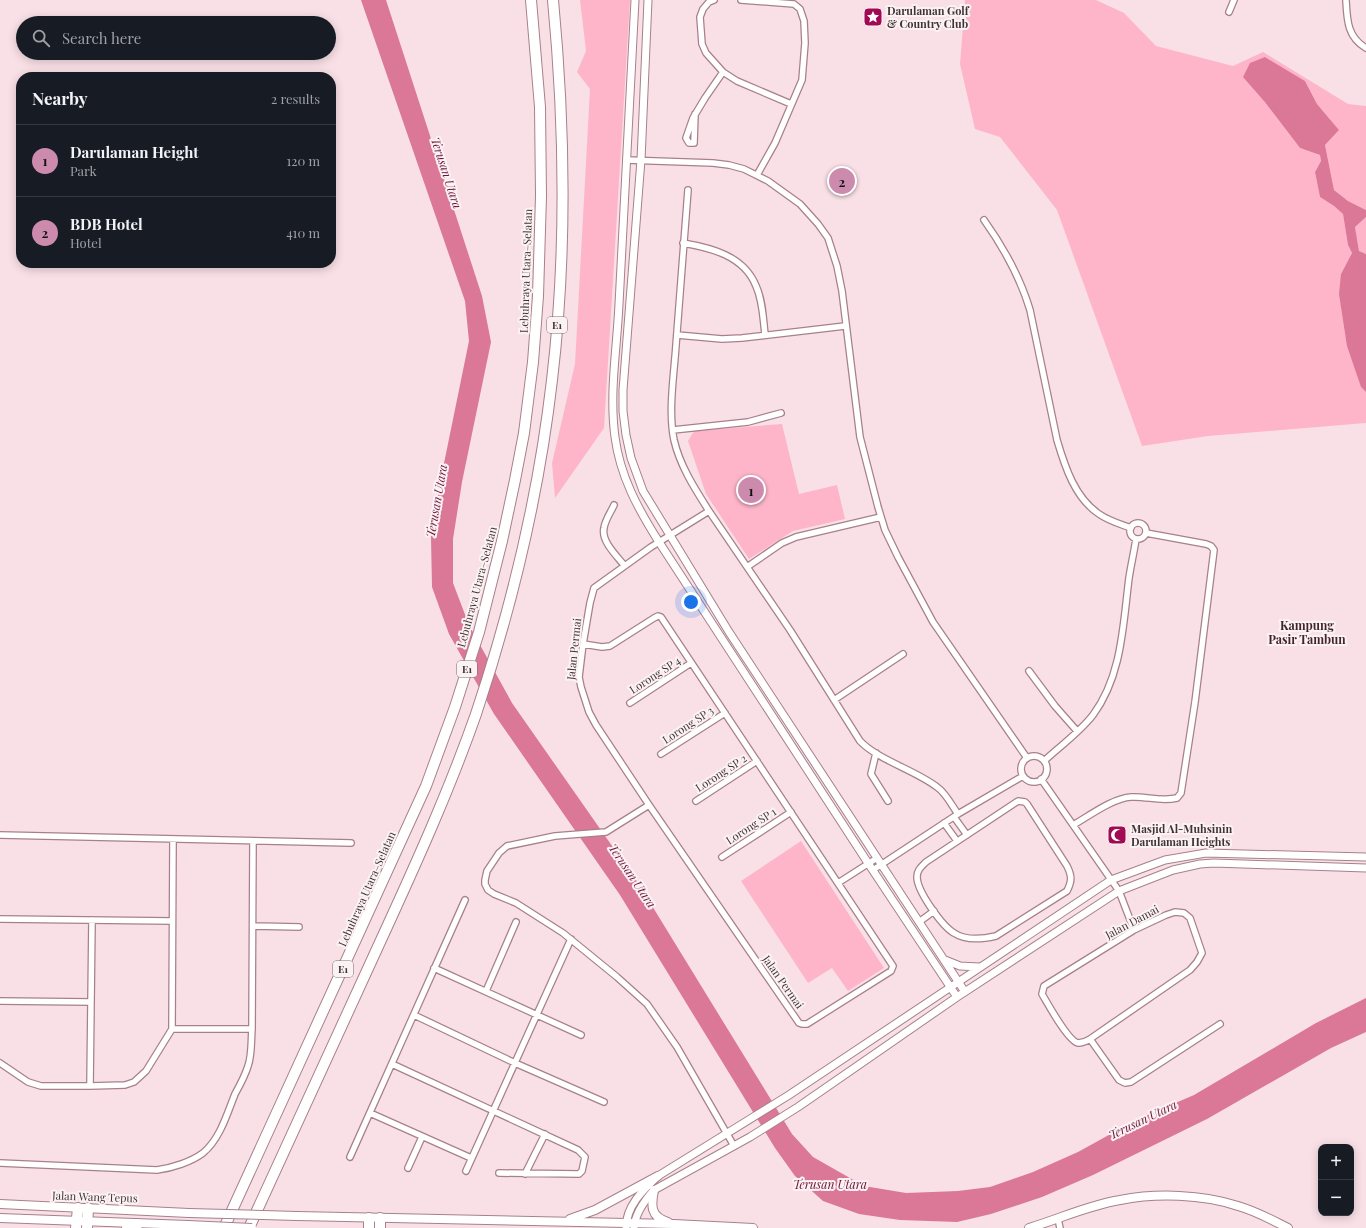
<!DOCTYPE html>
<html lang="en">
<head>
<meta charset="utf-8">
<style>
  :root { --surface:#171b24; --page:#242831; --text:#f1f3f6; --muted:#9ea1a6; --line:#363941; --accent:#cc8aad }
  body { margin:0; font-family:"Playfair Display",serif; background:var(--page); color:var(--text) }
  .controls { position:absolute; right:12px; bottom:12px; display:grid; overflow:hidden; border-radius:8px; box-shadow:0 2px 10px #0003 }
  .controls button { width:36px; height:36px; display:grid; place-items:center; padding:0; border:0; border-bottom:1px solid var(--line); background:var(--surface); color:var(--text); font:20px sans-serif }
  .you { position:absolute; left:691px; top:602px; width:14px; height:14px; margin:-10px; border:3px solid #fff; border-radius:50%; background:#1a73e8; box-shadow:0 0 0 6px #1a73e833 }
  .badge { display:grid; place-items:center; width:26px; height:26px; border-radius:50%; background:var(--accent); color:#111; font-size:13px; font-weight:700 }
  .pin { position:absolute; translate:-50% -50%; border:2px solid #fff; box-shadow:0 1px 4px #0006 }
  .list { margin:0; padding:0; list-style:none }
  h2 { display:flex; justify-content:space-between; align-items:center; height:52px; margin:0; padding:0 16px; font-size:17px }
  h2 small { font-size:13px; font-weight:400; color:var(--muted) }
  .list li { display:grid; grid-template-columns:26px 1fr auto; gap:12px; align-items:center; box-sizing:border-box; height:72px; padding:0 16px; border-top:1px solid var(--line) }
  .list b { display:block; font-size:15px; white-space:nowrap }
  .list p { margin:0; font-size:13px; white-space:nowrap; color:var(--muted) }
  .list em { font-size:13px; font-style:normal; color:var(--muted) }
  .icon { flex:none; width:22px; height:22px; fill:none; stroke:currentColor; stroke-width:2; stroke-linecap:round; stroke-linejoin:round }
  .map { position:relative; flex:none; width:1366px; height:1228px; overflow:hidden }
  .search { position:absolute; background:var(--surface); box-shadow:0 2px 10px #0003; left:16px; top:16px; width:320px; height:44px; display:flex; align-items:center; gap:10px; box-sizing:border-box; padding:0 14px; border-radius:22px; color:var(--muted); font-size:15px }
  .panel { position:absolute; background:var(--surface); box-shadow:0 2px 10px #0003; left:16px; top:72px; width:320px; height:196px; border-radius:16px }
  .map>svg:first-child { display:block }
</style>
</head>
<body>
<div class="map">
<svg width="1366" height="1228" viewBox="0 0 1366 1228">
  <rect width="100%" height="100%" fill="#f9e0e6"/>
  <path fill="#feb5ca" d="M580 0H630L604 428 555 498 552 463 575 364 590 89 577 72 586 51Z
    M965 0H1096L1124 13 1156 46 1233 66 1263 52 1348 104 1366 106V210L1348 201 1334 190 1325 145 1339 130 1317 104 1305 81 1265 57 1264 101 1300 148 1320 155 1321 161 1315 172 1320 197 1334 206 1343 214 1348 245 1352 253 1341 274 1361 387 1366 392V423L1208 436 1142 446 1057 210 1000 137 975 129 960 64Z
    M1366 217V254L1359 251 1355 227Z
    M782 424 799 494 837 485 845 519 793 531 749 559 706 494 688 441 694 431Z
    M801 841 884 968 848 991 832 968 808 983 741 881Z"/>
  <path fill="#db7797" d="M361 0H386L482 296 491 342 462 482 453 539V583L469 625 512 703 638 883 792 1134 813 1157 864 1186 906 1193 958 1191 990 1187 1033 1172 1078 1152 1136 1120 1194 1095 1316 1023 1366 998V1032L1331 1048 1207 1119 1093 1175 1042 1197 991 1214 957 1222 900 1220 859 1214 823 1201 795 1176 775 1148 620 895 494 714 449 634 432 587 431 537 441 478 469 341 465 301Z
    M1265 57 1305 81 1317 104 1339 130 1325 145 1334 190 1348 201 1366 210V217L1355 227 1359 251 1366 254V392L1361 387 1347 346 1339 294 1341 274 1352 253 1348 245 1343 214 1334 206 1320 197 1315 172 1321 161 1320 155 1300 148 1264 101 1243 77 1250 63Z"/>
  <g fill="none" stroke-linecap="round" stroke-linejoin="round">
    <g stroke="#a7808b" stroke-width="8">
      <path id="minor" d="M714 0 709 2 703 9 700 17 702 44 706 53 723 72 737 81 791 104
        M741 0 794 4 800 9 804 21 805 43 802 80 775 143 757 175
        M1346 0C1347 19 1347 37 1366 48
        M1229 12 1234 0
        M695 114 694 143H689L686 138 693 118 705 98 723 72
        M626 160 713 163 729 165 744 169 768 181 800 204 818 224 828 238 837 266 842 291 860 437 878 507 885 530 898 557 933 622 1027 758
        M688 190C684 242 680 294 676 345 674 375 668 411 674 440 680 466 695 489 709 511
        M984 220C1004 248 1020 277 1030 310L1057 440C1065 467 1075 498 1099 514 1109 521 1120 524 1131 528
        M683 243C712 248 744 256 756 286 763 301 763 319 765 334
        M677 335 722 339 742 338 845 326
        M673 430 748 422 781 413
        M614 505C611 512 605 520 604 528 601 541 616 555 624 565
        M1130 531a8 8 0 1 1 16 0a8 8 0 1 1-16 0Z
        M747 567 782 543 796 537 881 517
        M583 644 602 647 610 646 654 618 658 616 661 617 893 966 891 971 807 1024H802L799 1023 649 805 596 725 589 712 581 687 579 677 583 644 590 603 594 588 651 547 709 511 790 630 860 741C878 760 915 770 937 787 946 793 952 806 958 814
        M1029 671 1055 706 1077 731
        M834 700 903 654
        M630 703 691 663
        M876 753 871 774 888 801
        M661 754 725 713
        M1021 769a13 13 0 1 1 26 0a13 13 0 1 1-26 0Z
        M1044 761C1060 746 1079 733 1093 715 1122 676 1123 625 1129 578 1131 565 1134 552 1136 539
        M1041 779 1119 891 1134 930
        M696 801 757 761
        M1018 801 1025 802 1027 804 1067 866C1072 876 1072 881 1067 891L996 936C983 939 966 941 954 933 942 926 917 891 917 877 917 870 921 867 926 862Z
        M649 805 606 832 555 836 507 846 499 853 487 871 485 880V884L488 890 494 894 516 903 563 933 617 977 647 1004 677 1047 734 1146
        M954 817 967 835
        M944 823 957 841
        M1073 825C1089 816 1113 798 1131 797 1147 796 1160 802 1177 798L1181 793 1195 702 1214 550 1211 546 1206 544 1146 533
        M0 835 351 843
        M722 857 791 812
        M873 870 958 814 1023 776
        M838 883 877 858
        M1175 912 1184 913 1190 918 1202 953 1197 962 1190 970 1090 1039C1087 1041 1082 1043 1078 1043 1068 1041 1048 1004 1042 994L1044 986 1134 930 1166 915Z
        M0 919 172 921
        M919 922 934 911
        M253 926 299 927
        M434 968 581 1035
        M486 991 516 922
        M0 1001 91 1002
        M414 1015 515 1063 604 1102
        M172 1029H252
        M1090 1039 1119 1080 1125 1083 1131 1082 1220 1024
        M0 1063 28 1082 41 1086H90L125 1085 134 1082 146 1071 172 1029 173 840
        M392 1064 578 1150 585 1157 582 1171 579 1174 499 1173
        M90 1086 92 920
        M370 1113 471 1158
        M350 1157 465 900
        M0 1163 157 1170C172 1168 191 1162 203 1153 220 1139 227 1114 235 1094 240 1085 245 1076 248 1066 252 1055 251 1041 252 1029L253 841
        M408 1168 422 1137
        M466 1171 571 939
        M525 1174 545 1134
        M1058 1219 1060 1228"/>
    </g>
    <g stroke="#a7808b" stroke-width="9">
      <path id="tertiary" d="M635 0C630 101 624 203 619 304 617 348 609 393 615 437 620 476 638 509 659 542L868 863 957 997
        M648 0 641 160 623 390V411L626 435 631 458 643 491 729 632 965 992
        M945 960 960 966 979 967
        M626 1228C626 1206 643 1190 658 1176L789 1095 1111 880 1165 860 1206 853 1366 857
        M634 1228C635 1213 645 1200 654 1190L750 1137 798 1107 957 997 1119 891 1173 870 1200 864 1214 863 1366 868"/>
    </g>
    <g stroke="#a7808b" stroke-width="10">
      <path id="secondary" d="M654 1190C651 1205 650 1217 668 1222
        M0 1204 189 1213
        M297 1216 674 1224 753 1228
        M0 1218 188 1225
        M570 1219 595 1210 658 1176
        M1029 1228C1059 1219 1089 1205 1120 1200 1156 1193 1202 1194 1238 1206 1256 1211 1272 1220 1288 1228"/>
    </g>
    <g stroke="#a7808b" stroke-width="12">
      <path id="motorway" d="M369 1218V1228
        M76 1228 78 1208
        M87 1228 88 1208
        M127 1228 138 1224
        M224 1228 426 786 455 707 479 632 502 541 515 480 524 433 533 362 538 296 541 196 540 107 531 0
        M249 1228C293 1132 337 1036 381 940 415 866 449 791 476 714 512 606 539 493 552 380 567 254 565 126 553 0
        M380 1228V1218"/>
    </g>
    <use href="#minor" stroke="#fff" stroke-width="5.5"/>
    <use href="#tertiary" stroke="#fff" stroke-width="7"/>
    <use href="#secondary" stroke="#fff" stroke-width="8"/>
    <use href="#motorway" stroke="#fff" stroke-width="10"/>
    <g stroke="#a7808b" stroke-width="10" stroke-linecap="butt">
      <path id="secondary-bridge" d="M189 1213 297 1216
        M188 1225 252 1228"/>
    </g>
    <use href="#secondary-bridge" stroke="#fff" stroke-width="8"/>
  </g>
  <defs>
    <g id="sight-square" transform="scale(1)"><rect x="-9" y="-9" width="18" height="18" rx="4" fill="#9f0a53" stroke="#fbf2f4"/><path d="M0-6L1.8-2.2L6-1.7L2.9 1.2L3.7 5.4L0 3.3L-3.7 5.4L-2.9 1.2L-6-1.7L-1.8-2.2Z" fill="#fff"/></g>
    <g id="mosque-square" transform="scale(1)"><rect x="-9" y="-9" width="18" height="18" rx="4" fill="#9f0a53" stroke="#fbf2f4"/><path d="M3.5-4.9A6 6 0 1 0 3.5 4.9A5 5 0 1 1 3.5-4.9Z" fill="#fff"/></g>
  </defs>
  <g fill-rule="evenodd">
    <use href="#sight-square" x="873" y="17"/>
    <use href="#mosque-square" x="1117" y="835"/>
  </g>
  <g text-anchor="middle" stroke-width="4" stroke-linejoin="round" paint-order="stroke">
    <g fill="#fbf2f4" stroke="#7a6c6f" stroke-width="1">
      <rect x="547" y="317" width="20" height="16" rx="3"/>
      <rect x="457" y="661" width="20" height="16" rx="3"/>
      <rect x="333" y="961" width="20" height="16" rx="3"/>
    </g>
    <g font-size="10" font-weight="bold" fill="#423236">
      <text x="557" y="329">E1</text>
      <text x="467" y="673">E1</text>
      <text x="343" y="973">E1</text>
    </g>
    <g font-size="11" font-weight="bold" fill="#423236" stroke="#fbf2f4" text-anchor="start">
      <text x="887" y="15">Darulaman Golf<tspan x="887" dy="13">&amp; Country Club</tspan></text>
      <text x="1131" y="833">Masjid Al-Muhsinin<tspan x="1131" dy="13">Darulaman Heights</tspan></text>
    </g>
    <g font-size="11" fill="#423236" stroke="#fbf2f4">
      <text transform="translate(526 271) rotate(-88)" y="4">Lebuhraya Utara–Selatan</text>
      <text transform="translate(477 587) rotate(-75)" y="4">Lebuhraya Utara–Selatan</text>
      <text transform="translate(574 649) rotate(-84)" y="4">Jalan Permai</text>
      <text transform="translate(655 675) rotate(-33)" y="4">Lorong SP 4</text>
      <text transform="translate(688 725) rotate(-33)" y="4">Lorong SP 3</text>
      <text transform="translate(721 773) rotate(-33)" y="4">Lorong SP 2</text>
      <text transform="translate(751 826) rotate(-33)" y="4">Lorong SP 1</text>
      <text transform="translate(367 889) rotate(-66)" y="4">Lebuhraya Utara–Selatan</text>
      <text transform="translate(1132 922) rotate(-28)" y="4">Jalan Damai</text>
      <text transform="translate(783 982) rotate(55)" y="4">Jalan Permai</text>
      <text transform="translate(95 1197) rotate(2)" y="4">Jalan Wang Tepus</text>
    </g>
    <g font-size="12" font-style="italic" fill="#6d123a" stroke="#fbf2f4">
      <text transform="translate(446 173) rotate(72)" y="4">Terusan Utara</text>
      <text transform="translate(437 501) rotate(-80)" y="4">Terusan Utara</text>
      <text transform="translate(632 876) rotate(56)" y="4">Terusan Utara</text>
      <text transform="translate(1143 1120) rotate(-26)" y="4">Terusan Utara</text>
      <text x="830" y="1189">Terusan Utara</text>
    </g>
    <g font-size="12" font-weight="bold" fill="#43232d" stroke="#fbf2f4">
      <text x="1307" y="630">Kampung<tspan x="1307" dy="14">Pasir Tambun</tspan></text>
    </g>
  </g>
</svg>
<div class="controls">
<button>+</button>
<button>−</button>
</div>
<div class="you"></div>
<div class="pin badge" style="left:751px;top:490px">1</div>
<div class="pin badge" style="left:842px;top:181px">2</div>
<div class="search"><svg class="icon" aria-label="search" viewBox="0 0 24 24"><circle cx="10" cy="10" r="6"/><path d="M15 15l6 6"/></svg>Search here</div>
<section class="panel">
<h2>Nearby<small>2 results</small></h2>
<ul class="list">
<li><span class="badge">1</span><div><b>Darulaman Height</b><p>Park</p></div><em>120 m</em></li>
<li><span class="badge">2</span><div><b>BDB Hotel</b><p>Hotel</p></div><em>410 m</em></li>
</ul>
</section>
</div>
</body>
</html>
